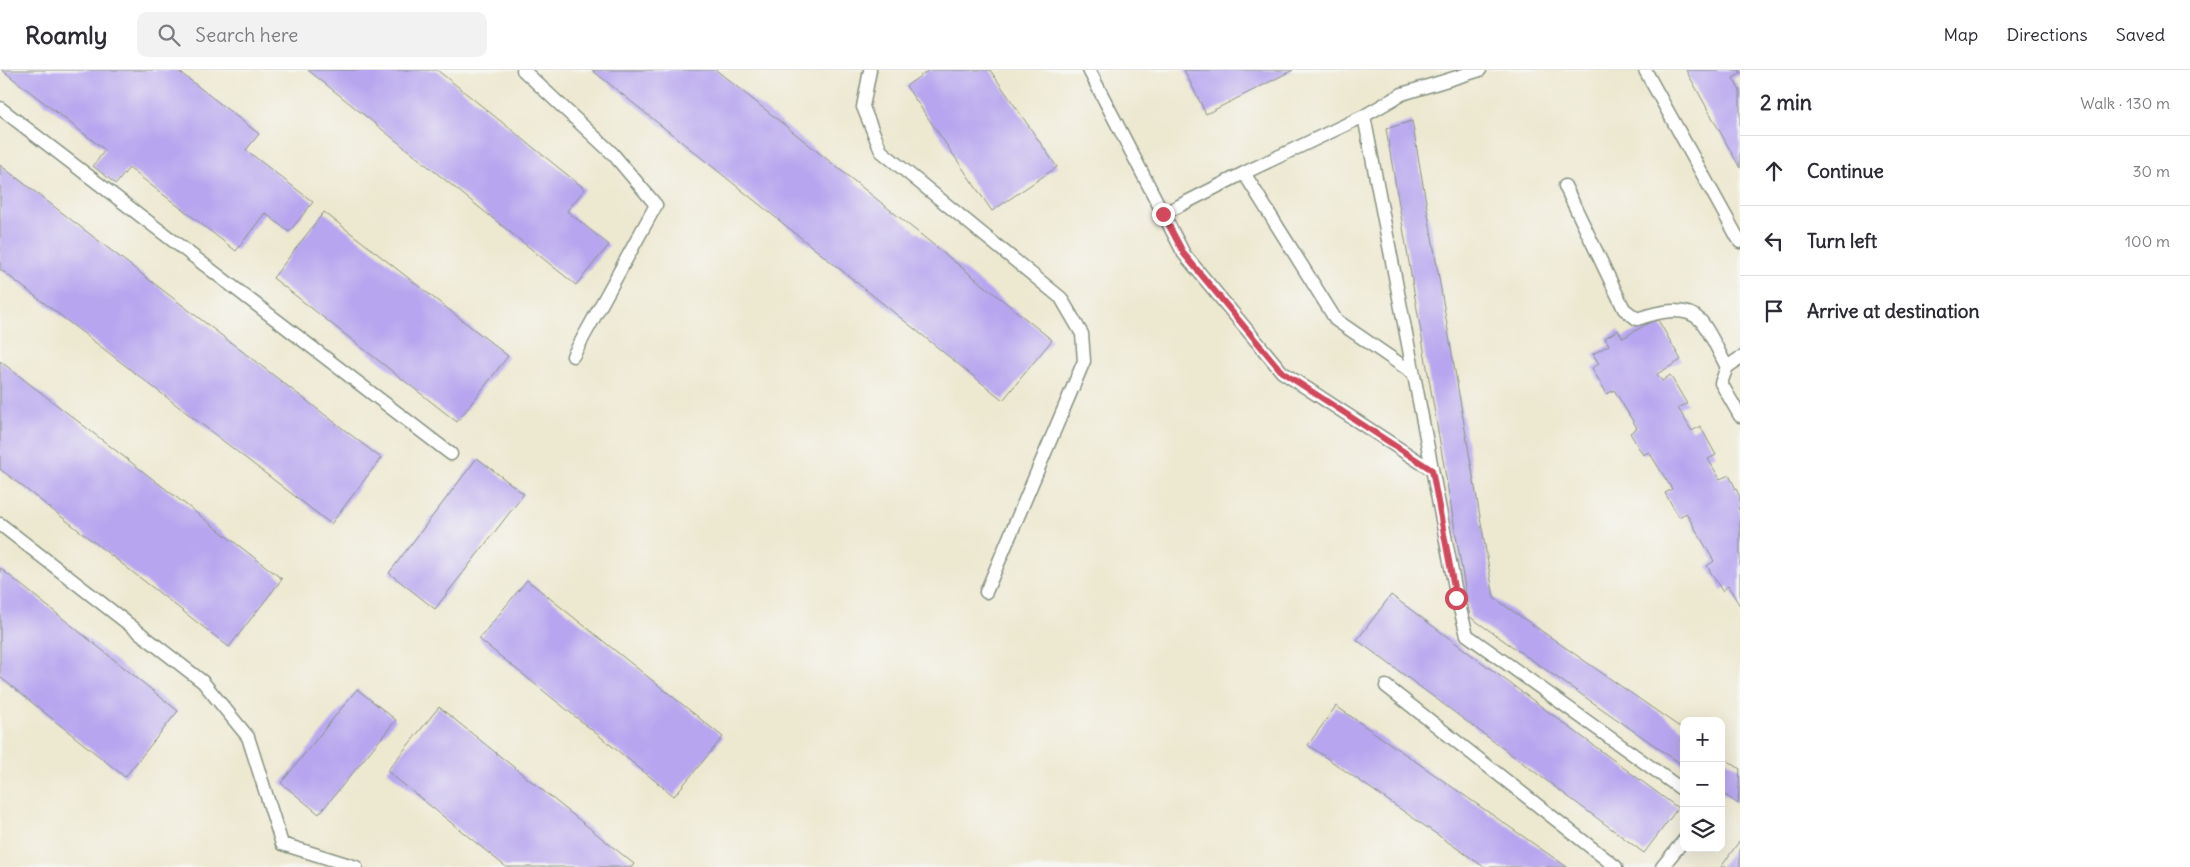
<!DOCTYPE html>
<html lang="en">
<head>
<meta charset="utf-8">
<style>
  :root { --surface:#fff; --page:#f2f2f3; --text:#2b2b33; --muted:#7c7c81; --line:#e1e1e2 }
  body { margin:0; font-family:Delius,sans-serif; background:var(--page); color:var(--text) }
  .controls { position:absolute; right:15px; bottom:15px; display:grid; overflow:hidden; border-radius:10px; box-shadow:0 5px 20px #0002 }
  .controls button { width:45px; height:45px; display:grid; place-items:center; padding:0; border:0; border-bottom:1px solid var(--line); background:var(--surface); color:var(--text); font:25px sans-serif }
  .stop { position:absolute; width:15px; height:15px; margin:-11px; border:4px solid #d1495b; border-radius:50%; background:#fff }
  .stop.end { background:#d1495b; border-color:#fff; box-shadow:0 1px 5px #0008 }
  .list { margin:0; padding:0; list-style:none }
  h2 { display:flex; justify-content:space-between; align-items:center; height:65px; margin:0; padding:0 20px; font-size:21px }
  h2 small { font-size:16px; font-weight:400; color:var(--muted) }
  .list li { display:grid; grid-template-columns:32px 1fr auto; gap:15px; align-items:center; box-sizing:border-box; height:70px; padding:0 20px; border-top:1px solid var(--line) }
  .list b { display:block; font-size:19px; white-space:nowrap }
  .list em { font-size:16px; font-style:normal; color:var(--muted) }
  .icon { flex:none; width:28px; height:28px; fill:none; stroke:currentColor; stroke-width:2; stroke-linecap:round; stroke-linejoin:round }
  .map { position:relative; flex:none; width:1740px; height:797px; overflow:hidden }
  header { display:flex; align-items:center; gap:30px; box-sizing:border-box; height:70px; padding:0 25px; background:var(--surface); border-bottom:1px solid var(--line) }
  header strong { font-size:24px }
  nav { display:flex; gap:28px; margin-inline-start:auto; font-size:18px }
  .search { width:350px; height:45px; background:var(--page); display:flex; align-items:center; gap:12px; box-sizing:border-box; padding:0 18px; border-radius:10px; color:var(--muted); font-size:19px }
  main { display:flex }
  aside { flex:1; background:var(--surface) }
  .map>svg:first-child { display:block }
</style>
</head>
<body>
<header>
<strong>Roamly</strong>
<div class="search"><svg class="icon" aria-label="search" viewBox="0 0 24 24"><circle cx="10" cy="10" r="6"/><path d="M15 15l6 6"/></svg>Search here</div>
<nav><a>Map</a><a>Directions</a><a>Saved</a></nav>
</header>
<main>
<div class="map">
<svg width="1740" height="797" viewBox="0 0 1740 797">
  <rect width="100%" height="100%" fill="#f6f6f2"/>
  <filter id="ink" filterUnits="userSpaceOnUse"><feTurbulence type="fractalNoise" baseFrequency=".02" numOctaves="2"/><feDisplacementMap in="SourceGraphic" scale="10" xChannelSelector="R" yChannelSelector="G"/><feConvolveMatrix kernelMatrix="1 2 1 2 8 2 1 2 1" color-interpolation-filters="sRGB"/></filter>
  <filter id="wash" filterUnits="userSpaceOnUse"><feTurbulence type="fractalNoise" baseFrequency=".0096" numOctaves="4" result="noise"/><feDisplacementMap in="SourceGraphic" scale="20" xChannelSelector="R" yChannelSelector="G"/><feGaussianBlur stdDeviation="1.12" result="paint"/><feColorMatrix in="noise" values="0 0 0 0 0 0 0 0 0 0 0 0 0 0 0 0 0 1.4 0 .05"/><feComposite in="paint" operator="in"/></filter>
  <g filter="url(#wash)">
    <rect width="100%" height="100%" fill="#ede8d0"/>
    <g id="blocks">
      <path fill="#b7a6ef" d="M2 0H177L259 64 246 80 313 132 289 162 265 143 236 181 129 98 116 114 93 96 105 80Z
        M308 0H437L585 119 567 141 609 175 576 215Z
        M592 0H716L1052 270 1003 330Z
        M929 0H990L1057 97 992 141 906 16Z
        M1184 0H1293L1206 44Z
        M1686 0H1740V4L1733 8 1740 21V98Z
        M1412 51 1494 528 1684 660V696L1470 547 1386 59Z
        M0 95 381 388 331 454 0 199Z
        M324 142 508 286 457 352 273 208Z
        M1657 248 1681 290 1657 304 1662 311 1670 305 1687 334 1678 338 1692 361 1700 356 1716 385 1708 389 1720 409 1729 405 1740 427V437L1738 438 1740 442V536L1728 516 1722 521 1707 496 1714 491 1686 443 1679 447 1665 423 1672 419 1649 382 1643 385 1630 363 1637 358 1614 320 1607 324 1592 298 1599 294 1593 284 1609 275 1605 268 1618 260 1623 268Z
        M0 291 282 509 229 577 0 399Z
        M477 388 524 424 435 539 389 503Z
        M0 498 178 641 125 707 0 607Z
        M527 510 723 667 674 726 479 569Z
        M1391 525 1678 738 1644 783 1357 570Z
        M357 619 396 650 319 744 281 713Z
        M1336 636 1567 797H1484L1308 675Z
        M439 637 634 794 632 797H506L387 701Z
        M1721 686 1740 699 1738 734 1721 722Z
        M1740 770V797H1721Z"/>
    </g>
  </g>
  <g filter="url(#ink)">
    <use href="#blocks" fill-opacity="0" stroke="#869282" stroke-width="1"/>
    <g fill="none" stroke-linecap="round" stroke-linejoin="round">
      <g stroke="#869282" stroke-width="15">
        <path id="service" d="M523 0 613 84 656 135 573 286
          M870 0 863 37 881 81 1061 228 1082 264 1084 291 986 522
          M1089 0 1184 184 1282 302 1432 400
          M1480 0 1402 24 1364 46 1457 528 1467 565 1684 721
          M1645 0 1740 172
          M0 38 451 384
          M1244 103 1336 250 1413 303
          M1565 116 1624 239 1637 249C1655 243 1684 234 1700 250 1709 259 1720 285 1727 297
          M1163 144 1244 103 1364 46
          M1740 288 1727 297 1721 313 1740 346
          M0 454 203 612 248 667 282 774 356 797
          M1386 616 1616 797
          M1662 797 1684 770"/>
      </g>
      <use href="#service" stroke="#fff" stroke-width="12"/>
    </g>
  </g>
  <g fill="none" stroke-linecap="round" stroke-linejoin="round" filter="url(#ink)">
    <path stroke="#d1495b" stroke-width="6" d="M1163 144 1184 184 1282 302 1432 400 1456 528"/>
  </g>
</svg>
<div class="controls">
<button>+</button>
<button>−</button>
<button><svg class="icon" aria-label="layers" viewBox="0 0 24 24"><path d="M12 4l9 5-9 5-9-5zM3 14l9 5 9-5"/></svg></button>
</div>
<div class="stop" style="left:1456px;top:528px"></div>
<div class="stop end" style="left:1163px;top:144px"></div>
</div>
<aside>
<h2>2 min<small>Walk · 130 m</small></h2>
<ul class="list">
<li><svg class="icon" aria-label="ahead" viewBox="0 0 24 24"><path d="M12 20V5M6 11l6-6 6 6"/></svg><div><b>Continue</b></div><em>30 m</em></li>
<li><svg class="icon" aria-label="left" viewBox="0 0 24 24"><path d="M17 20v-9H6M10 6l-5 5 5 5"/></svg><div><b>Turn left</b></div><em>100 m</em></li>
<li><svg class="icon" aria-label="arrive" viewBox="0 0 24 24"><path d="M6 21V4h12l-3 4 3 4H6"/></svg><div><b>Arrive at destination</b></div></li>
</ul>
</aside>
</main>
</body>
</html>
